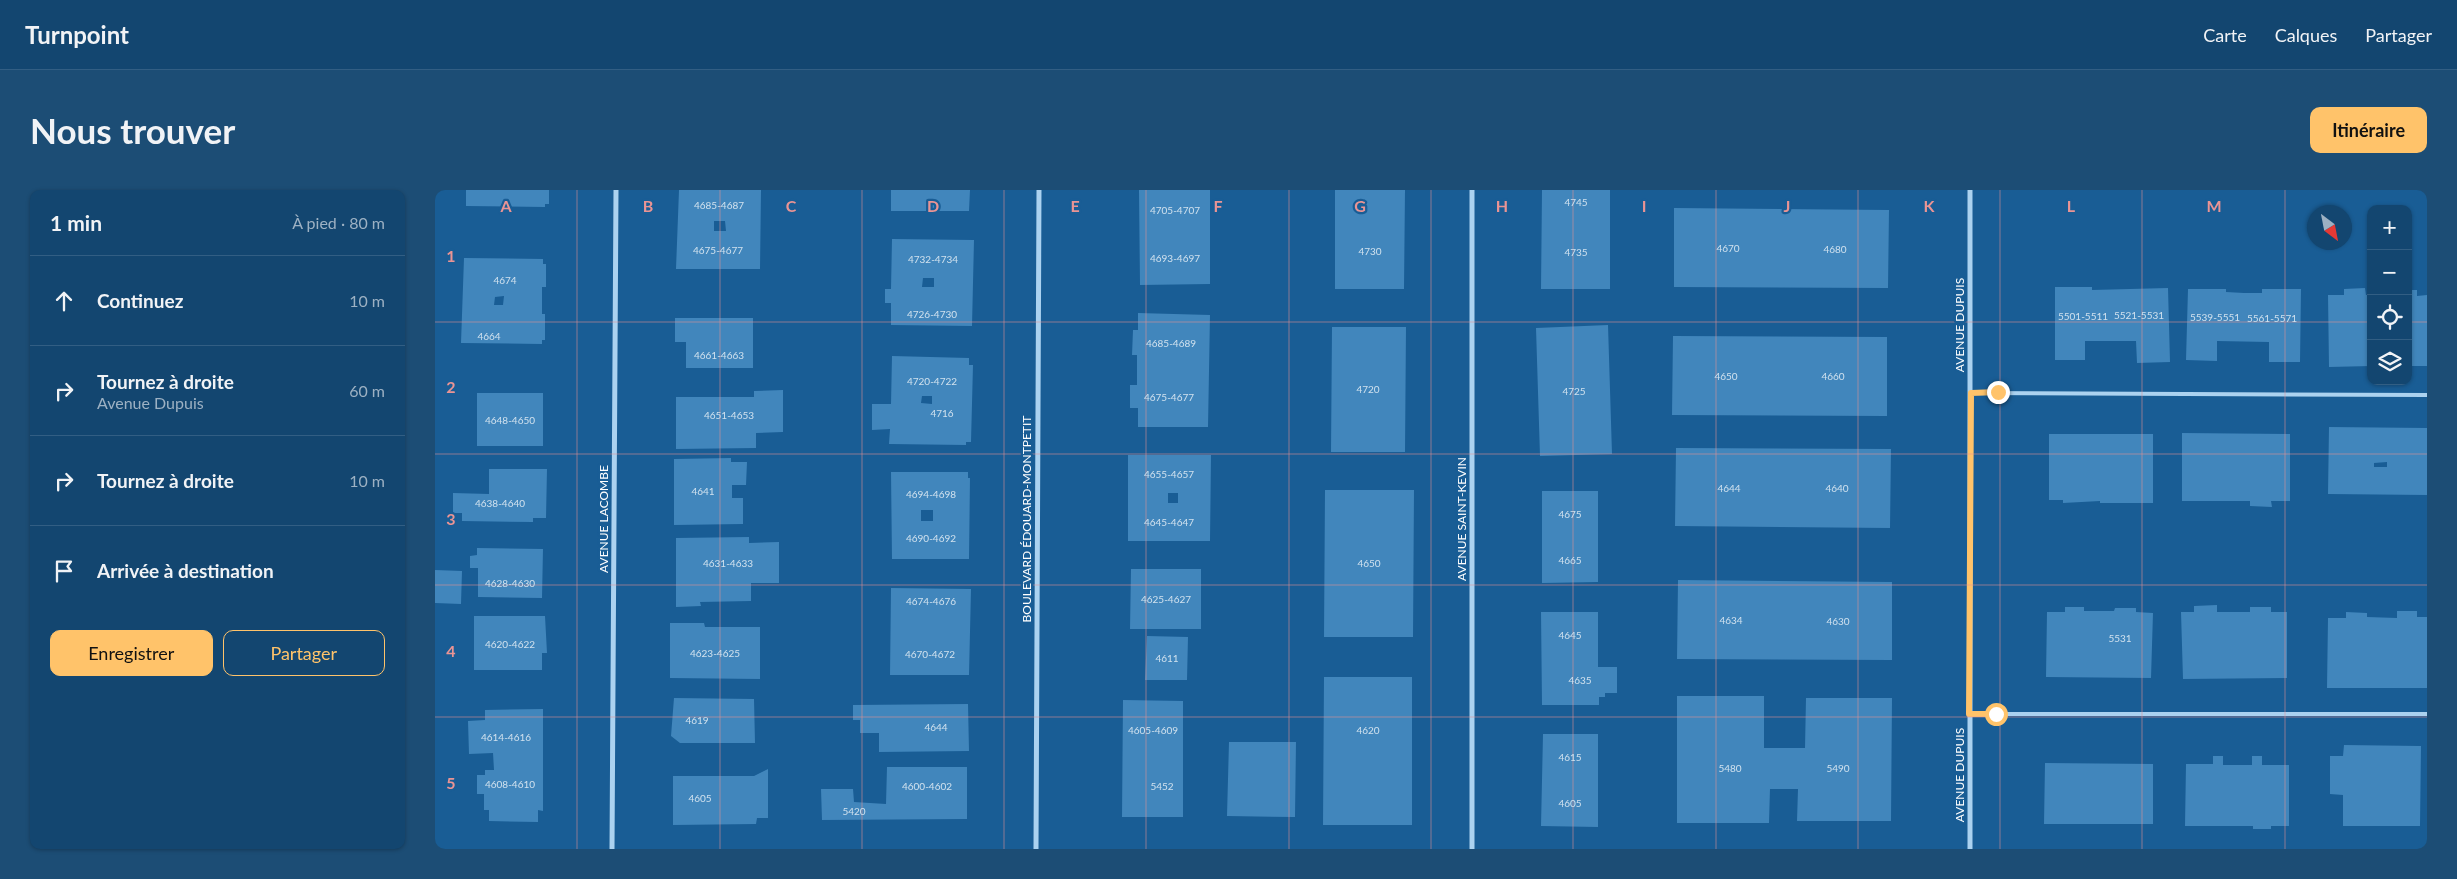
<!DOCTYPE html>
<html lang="fr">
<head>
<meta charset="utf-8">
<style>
  :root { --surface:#134670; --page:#1c4d75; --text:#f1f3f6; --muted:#9db1c3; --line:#325e83; --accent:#ffc36a }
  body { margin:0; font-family:Lato,sans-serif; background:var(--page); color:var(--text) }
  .controls { position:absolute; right:15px; top:15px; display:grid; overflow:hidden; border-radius:10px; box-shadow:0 1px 4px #0004 }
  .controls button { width:45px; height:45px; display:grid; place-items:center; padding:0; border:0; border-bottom:1px solid var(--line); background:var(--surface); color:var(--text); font:25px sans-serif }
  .compass { position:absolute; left:1872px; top:15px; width:45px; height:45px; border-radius:50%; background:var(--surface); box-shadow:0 1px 4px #0004; rotate:148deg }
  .stop { position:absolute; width:15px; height:15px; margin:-11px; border:4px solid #ffc36a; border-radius:50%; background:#fff }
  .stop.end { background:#ffc36a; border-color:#fff; box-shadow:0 1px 5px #0008 }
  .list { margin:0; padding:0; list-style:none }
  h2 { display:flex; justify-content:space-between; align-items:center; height:65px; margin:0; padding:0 20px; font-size:21px }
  h2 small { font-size:16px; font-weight:400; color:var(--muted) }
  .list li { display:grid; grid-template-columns:32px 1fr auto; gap:15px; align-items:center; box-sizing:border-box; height:90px; padding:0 20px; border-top:1px solid var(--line) }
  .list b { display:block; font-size:19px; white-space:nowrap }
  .list p { margin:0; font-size:16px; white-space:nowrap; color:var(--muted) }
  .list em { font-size:16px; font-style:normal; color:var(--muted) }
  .actions { display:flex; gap:10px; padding:15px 20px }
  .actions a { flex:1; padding:11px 0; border:1px solid var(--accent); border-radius:10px; text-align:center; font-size:18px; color:var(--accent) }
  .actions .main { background:var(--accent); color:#111 }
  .icon { flex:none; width:28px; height:28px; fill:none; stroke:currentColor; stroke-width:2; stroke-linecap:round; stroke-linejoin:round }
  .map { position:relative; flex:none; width:1992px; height:659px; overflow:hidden; border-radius:10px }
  header { display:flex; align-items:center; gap:30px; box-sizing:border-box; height:70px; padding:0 25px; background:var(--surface); border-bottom:1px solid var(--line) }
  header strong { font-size:24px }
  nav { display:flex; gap:28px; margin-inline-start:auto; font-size:18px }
  .intro { display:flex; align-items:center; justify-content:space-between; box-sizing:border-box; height:120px; padding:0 30px }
  h1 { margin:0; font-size:35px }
  .button { padding:12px 22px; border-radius:10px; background:var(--accent); color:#111; font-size:18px; font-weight:700 }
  main { display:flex; gap:30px; padding:0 30px }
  aside { flex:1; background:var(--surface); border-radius:10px; box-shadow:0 1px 4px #0004 }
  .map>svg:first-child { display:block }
</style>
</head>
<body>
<header>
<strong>Turnpoint</strong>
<nav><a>Carte</a><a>Calques</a><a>Partager</a></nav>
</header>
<div class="intro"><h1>Nous trouver</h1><a class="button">Itinéraire</a></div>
<main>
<aside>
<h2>1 min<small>À pied · 80 m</small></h2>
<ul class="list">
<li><svg class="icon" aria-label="ahead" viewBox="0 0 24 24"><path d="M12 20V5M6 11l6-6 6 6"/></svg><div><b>Continuez</b></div><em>10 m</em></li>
<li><svg class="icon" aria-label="right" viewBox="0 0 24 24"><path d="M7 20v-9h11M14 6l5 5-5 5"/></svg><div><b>Tournez à droite</b><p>Avenue Dupuis</p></div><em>60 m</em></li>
<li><svg class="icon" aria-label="right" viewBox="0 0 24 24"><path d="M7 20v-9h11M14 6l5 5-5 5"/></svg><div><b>Tournez à droite</b></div><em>10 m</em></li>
<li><svg class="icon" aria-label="arrive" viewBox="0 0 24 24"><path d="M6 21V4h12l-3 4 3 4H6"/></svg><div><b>Arrivée à destination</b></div></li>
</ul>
<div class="actions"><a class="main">Enregistrer</a><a>Partager</a></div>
</aside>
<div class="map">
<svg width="1992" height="659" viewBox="0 0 1992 659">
  <rect width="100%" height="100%" fill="#195d95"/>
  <path fill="#4186bc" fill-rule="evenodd" d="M31 0H114V14H110V17L31 16Z
    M244 0H326L325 79H241ZM279 31H290L291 41H279Z
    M456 0H535L534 21H456Z
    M704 0H775V94L705 95Z
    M900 0H970L969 99H900Z
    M1107 0H1175V99H1106Z
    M1239 18 1454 20 1453 98 1239 97Z
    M457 49 539 50 537 136 456 135V113H450V99H456ZM488 88H499V97H487Z
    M29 68 108 69V74H111V97H107V124H110V150H107V154L26 153ZM69 106 68 115H59L60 107Z
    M1620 97H1657V100L1733 98 1735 172 1702 173 1701 151H1650V170H1620Z
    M1930 98 1931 105H1936V176L1894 177 1893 105H1909V99Z
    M1753 99H1791V102L1809 103H1827V99H1866L1865 172H1834V152L1782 151V171L1751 170Z
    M1973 100H1982V106L1992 105V176H1973Z
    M703 123 775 125 773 237H703V218H695V195H702V165H697L698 140H703Z
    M240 128H318V178H251V152H240Z
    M1173 135 1177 264 1105 266 1101 138Z
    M897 137H971L970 262H896Z
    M1238 146 1452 147V226L1237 225Z
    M457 166 534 168V175H538L536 252H531V255L454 254 455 239 437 240V214H456ZM487 206H497V214L486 213Z
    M348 200V242L321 243V258L241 259V207H319V201Z
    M42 203H108V256H42Z
    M1894 237 1992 238V305L1893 304ZM1952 272V277H1939V273Z
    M1747 243 1855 244V311H1836L1837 317 1815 316V311H1747Z
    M1614 244H1718V313H1665V311L1628 313V310H1614Z
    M1241 258 1456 259 1455 338 1240 336Z
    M693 265H776L775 351H693ZM733 303H743V313H733Z
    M296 268V272H312L311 295H297V308H308V334L239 335V269Z
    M54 279H112L111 328H98V332L27 331V323H18V303L54 304Z
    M456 282H533V288H535L534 369H457ZM486 320H498V331H486Z
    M890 300H979L978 447H889Z
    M1107 301H1163V392L1107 393Z
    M314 347V353L344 352V393H316V411L265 412 266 416 241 417V348Z
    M42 358 108 359 107 408 43 407V378H35V366L42 365Z
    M696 379H766V439H695Z
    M0 380 27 381 26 414 0 413Z
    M1243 390 1457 392V470L1242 469Z
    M456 398 536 399 534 485H455Z
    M1782 415V422H1815V417H1836V422H1852V488L1748 489 1746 422H1759V416Z
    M1630 417H1649V421H1679L1680 418H1701V422L1718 423 1716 488 1611 487 1612 422H1630Z
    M1962 421H1982V427H1992V498H1892L1893 428H1911V422L1932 423V427L1962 428Z
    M1106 422H1163V477H1182V503H1170V507H1164V515H1107Z
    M39 426H110L112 463H107V480H39Z
    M235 433H269L270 437H325V489L235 488Z
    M712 446 753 447 752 490H710Z
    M889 487H977V635H888Z
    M1242 506H1329V558H1370L1371 508H1457L1456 631H1362L1363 599H1335L1334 633H1242Z
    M239 508 319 509 320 553H245L236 546Z
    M688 510 748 511V627H687Z
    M533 514 534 561 444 562V543H425V530H418V515Z
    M108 519V621L103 620V632L54 631V620H49V604H42V585H50V580H59L58 563 34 564 33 531 50 530V520Z
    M1108 544H1163V637L1106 636Z
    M794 552H861L860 627 792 626Z
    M1909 555 1986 556 1985 636H1908V605L1895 604V566H1908Z
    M1778 566H1788V575H1817V566H1827V575H1854V636H1836V639H1818V636H1750L1751 574H1778Z
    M1610 573 1718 574V634H1609Z
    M452 577H532V629L387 630 386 599H418L419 612 451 614Z
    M333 579V628H322L321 634 238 635V586H319Z"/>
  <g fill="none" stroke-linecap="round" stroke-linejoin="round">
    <path stroke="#abd2f0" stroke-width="4" d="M1535 203 1992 205
      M1534 524H1992"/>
    <path stroke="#abd2f0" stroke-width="5" d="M1037 0V659
      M1535 0V659
      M177 659 181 0
      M601 659 604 0"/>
  </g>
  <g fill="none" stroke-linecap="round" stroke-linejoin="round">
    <path stroke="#ffc36a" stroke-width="6" d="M1561 524H1534L1536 203 1563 202"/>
  </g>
  <path fill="none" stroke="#ea9494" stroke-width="1" stroke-opacity="0.55" d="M142 0V659M285 0V659M427 0V659M569 0V659M711 0V659M854 0V659M996 0V659M1138 0V659M1281 0V659M1423 0V659M1565 0V659M1707 0V659M1850 0V659M0 132H1936M1973 132H1992M0 264H1992M0 395H1992M0 527H1992"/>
  <g text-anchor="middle" stroke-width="4.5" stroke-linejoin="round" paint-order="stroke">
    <g font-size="10" fill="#d0e1ee">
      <text x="1141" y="16">4745</text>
      <text x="284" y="19">4685-4687</text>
      <text x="740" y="24">4705-4707</text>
      <text x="1293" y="62">4670</text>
      <text x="1400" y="63">4680</text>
      <text x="283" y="64">4675-4677</text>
      <text x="935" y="65">4730</text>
      <text x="1141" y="66">4735</text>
      <text x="740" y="72">4693-4697</text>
      <text x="498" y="73">4732-4734</text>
      <text x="70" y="94">4674</text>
      <text x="497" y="128">4726-4730</text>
      <text x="1704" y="129">5521-5531</text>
      <text x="1648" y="130">5501-5511</text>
      <text x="1780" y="131">5539-5551</text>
      <text x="1837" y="132">5561-5571</text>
      <text x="54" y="150">4664</text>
      <text x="736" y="157">4685-4689</text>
      <text x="284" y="169">4661-4663</text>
      <text x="1291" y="190">4650</text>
      <text x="1398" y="190">4660</text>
      <text x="497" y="195">4720-4722</text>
      <text x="933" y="203">4720</text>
      <text x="1139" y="205">4725</text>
      <text x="734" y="211">4675-4677</text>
      <text x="507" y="227">4716</text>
      <text x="294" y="229">4651-4653</text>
      <text x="75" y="234">4648-4650</text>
      <text x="734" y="288">4655-4657</text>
      <text x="1294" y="302">4644</text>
      <text x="1402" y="302">4640</text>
      <text x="268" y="305">4641</text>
      <text x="496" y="308">4694-4698</text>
      <text x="65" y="317">4638-4640</text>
      <text x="1135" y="328">4675</text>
      <text x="734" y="336">4645-4647</text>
      <text x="496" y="352">4690-4692</text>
      <text x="1135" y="374">4665</text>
      <text x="293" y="377">4631-4633</text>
      <text x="934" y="377">4650</text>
      <text x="75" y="397">4628-4630</text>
      <text x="731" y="413">4625-4627</text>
      <text x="496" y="415">4674-4676</text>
      <text x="1296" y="434">4634</text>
      <text x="1403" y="435">4630</text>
      <text x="1135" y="449">4645</text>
      <text x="1685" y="452">5531</text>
      <text x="75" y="458">4620-4622</text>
      <text x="280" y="467">4623-4625</text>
      <text x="495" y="468">4670-4672</text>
      <text x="732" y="472">4611</text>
      <text x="1145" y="494">4635</text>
      <text x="262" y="534">4619</text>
      <text x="501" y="541">4644</text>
      <text x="718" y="544">4605-4609</text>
      <text x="933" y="544">4620</text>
      <text x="71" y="551">4614-4616</text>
      <text x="1135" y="571">4615</text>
      <text x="1295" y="582">5480</text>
      <text x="1403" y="582">5490</text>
      <text x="75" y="598">4608-4610</text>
      <text x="492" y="600">4600-4602</text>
      <text x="727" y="600">5452</text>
      <text x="265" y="612">4605</text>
      <text x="1135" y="617">4605</text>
      <text x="419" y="625">5420</text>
    </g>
    <g font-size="12" fill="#fff" stroke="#195d95">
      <text transform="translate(1525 135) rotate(-90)" y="4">AVENUE DUPUIS</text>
      <text transform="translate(169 329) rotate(-90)" y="4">AVENUE LACOMBE</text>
      <text transform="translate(592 329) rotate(-90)" y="4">BOULEVARD ÉDOUARD-MONTPETIT</text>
      <text transform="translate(1027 329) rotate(-90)" y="4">AVENUE SAINT-KEVIN</text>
      <text transform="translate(1525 585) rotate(-90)" y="4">AVENUE DUPUIS</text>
    </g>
  </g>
  <g font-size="16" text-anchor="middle" font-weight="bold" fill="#ea9494" stroke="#195d95" stroke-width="4.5" stroke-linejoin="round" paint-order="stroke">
    <text x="71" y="22">A</text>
    <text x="213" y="22">B</text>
    <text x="356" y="22">C</text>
    <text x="498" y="22">D</text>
    <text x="640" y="22">E</text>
    <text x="783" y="22">F</text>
    <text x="925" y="22">G</text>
    <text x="1067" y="22">H</text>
    <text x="1209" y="22">I</text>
    <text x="1352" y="22">J</text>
    <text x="1494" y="22">K</text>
    <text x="1636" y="22">L</text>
    <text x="1779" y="22">M</text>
    <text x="16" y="72">1</text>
    <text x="16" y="203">2</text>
    <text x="16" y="335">3</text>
    <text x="16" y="467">4</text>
    <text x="16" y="599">5</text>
  </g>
</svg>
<div class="controls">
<button>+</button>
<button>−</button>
<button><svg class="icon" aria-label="locate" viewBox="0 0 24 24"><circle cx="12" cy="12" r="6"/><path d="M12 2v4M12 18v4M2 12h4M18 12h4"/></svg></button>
<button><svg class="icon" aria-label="layers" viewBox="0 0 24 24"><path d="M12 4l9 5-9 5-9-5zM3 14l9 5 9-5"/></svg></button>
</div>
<svg class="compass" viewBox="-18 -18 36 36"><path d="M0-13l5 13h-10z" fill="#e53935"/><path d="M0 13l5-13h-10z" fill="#9db1c3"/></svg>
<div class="stop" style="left:1561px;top:524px"></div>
<div class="stop end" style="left:1563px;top:202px"></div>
</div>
</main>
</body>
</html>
